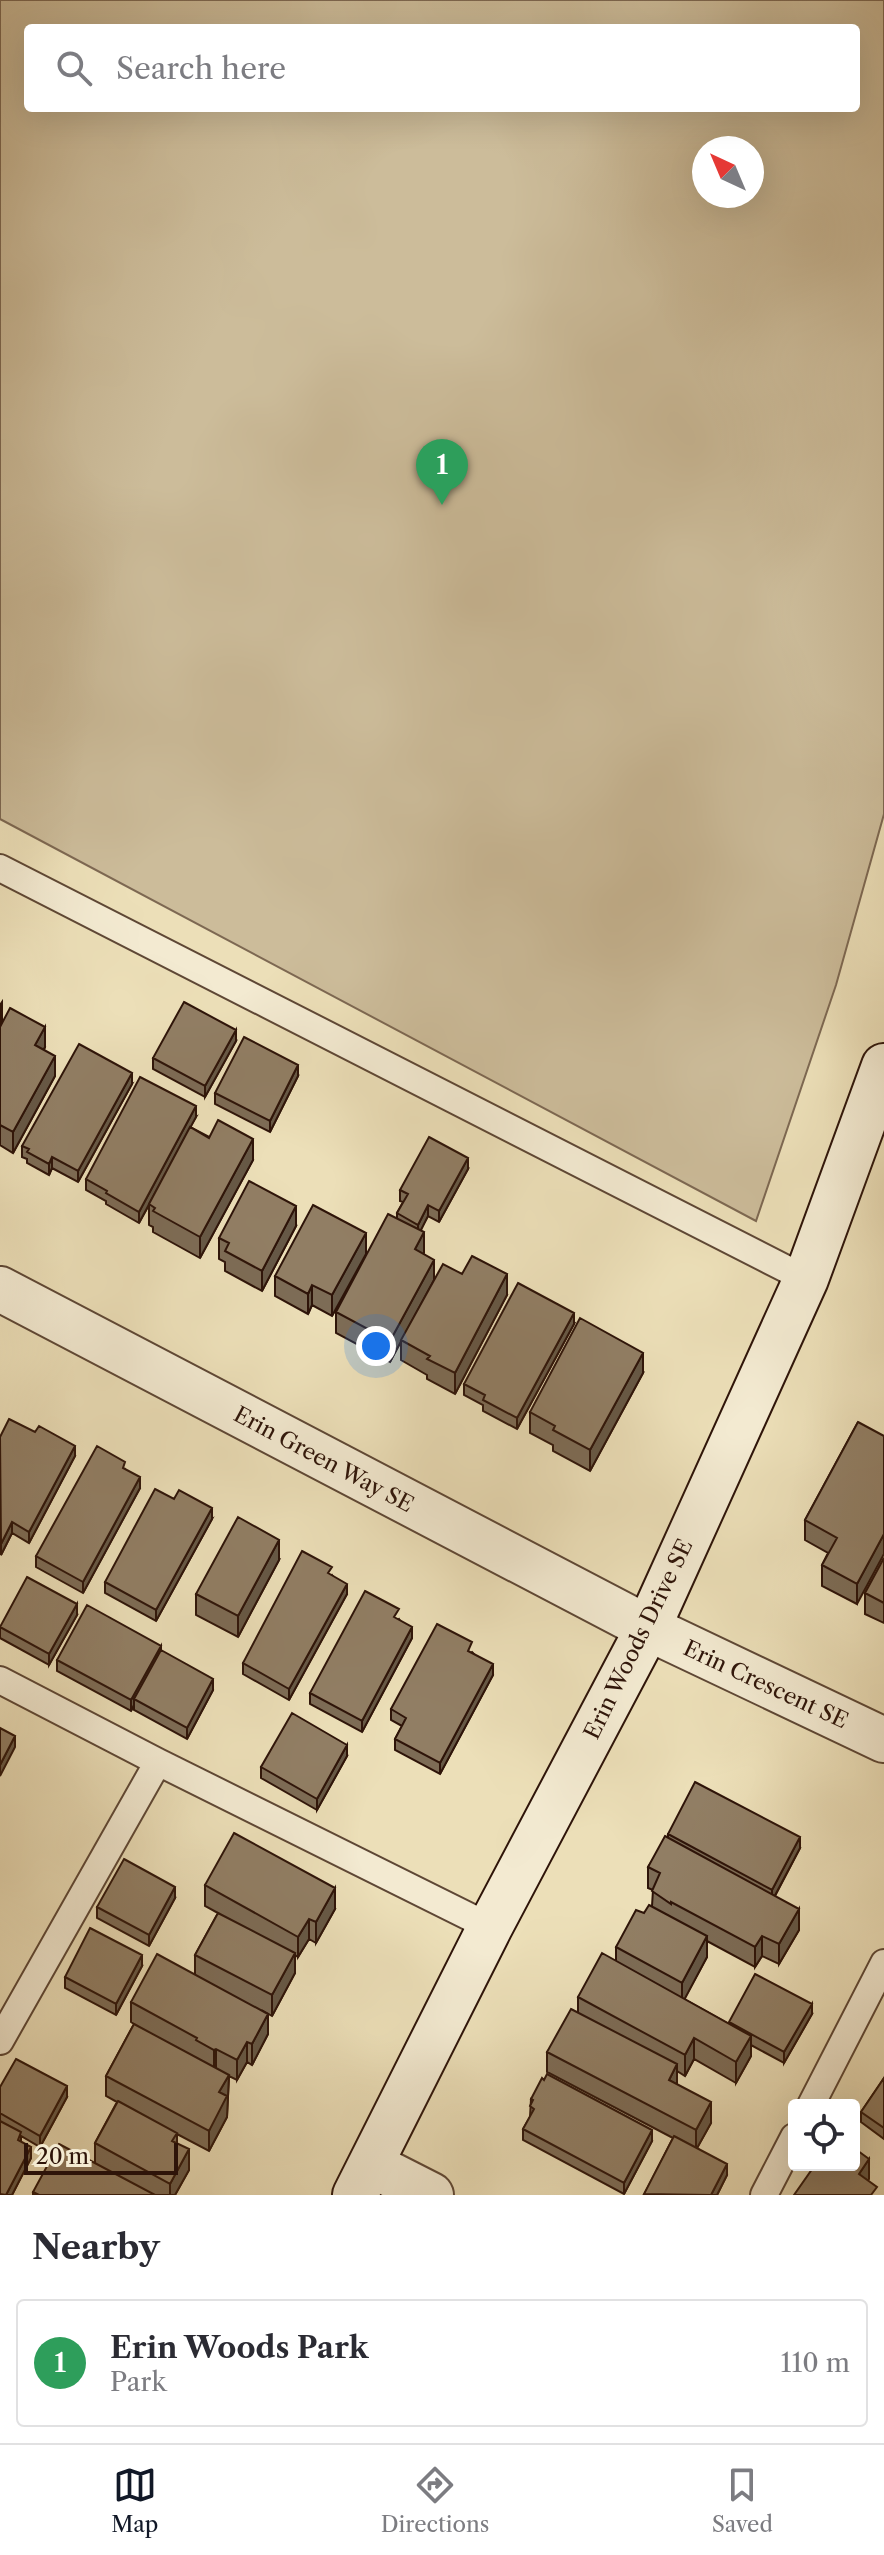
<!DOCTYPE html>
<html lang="en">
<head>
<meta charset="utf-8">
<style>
  :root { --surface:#fff; --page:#f2f2f3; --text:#2b2b33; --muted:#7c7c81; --line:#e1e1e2; --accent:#111827 }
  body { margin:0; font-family:"Libre Caslon Text",serif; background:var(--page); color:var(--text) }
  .controls { position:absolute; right:24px; bottom:24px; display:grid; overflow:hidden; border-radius:8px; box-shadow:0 8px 32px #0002 }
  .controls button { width:72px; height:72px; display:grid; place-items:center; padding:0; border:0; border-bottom:2px solid var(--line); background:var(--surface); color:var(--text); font:40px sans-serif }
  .compass { position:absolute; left:692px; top:136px; width:72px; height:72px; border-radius:50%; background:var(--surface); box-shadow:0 8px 32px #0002; rotate:316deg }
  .scale { position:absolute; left:24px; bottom:20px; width:154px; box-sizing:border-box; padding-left:8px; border:4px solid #2e1409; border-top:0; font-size:22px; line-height:28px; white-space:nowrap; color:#2e1409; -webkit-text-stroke:6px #f3ead1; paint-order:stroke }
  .you { position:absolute; left:376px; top:1346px; width:28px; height:28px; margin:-20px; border:6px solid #fff; border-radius:50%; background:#1a73e8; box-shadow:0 0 0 12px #1a73e833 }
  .badge { display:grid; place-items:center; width:52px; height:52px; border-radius:50%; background:var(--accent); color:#fff; font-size:26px; font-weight:700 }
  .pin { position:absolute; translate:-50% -66px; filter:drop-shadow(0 2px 4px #0008) }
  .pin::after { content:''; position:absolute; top:42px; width:28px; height:24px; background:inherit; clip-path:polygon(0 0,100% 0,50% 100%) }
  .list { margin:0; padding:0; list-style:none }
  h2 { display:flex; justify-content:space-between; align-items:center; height:104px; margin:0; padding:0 32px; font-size:34px }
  h2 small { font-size:26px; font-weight:400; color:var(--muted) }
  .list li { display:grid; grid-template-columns:52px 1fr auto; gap:24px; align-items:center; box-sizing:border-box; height:128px; margin:0 16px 16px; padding:0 16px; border:2px solid var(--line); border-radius:8px }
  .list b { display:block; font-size:30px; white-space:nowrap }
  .list p { margin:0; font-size:26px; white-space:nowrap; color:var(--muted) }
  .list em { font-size:26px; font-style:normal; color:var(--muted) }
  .icon { flex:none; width:44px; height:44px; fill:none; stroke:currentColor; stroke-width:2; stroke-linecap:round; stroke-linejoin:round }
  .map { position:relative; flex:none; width:884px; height:2195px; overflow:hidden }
  .search { position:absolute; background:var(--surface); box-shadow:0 8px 32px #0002; left:24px; right:24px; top:24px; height:88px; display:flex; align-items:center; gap:20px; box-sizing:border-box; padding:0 28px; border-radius:8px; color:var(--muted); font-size:30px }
  .sheet { height:248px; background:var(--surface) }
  nav { display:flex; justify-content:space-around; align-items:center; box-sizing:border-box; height:112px; border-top:2px solid var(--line); background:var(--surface); font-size:22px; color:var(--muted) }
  nav a { display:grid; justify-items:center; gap:4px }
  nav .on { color:var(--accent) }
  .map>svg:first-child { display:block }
</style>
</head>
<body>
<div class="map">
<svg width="884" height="2195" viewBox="0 0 884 2195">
  <rect width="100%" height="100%" fill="#ecdfb8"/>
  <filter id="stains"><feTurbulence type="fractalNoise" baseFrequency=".0025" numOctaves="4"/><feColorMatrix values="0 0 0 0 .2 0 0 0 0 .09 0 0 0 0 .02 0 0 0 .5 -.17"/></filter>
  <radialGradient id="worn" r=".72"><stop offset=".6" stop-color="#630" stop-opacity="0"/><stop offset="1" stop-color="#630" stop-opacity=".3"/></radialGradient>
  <path fill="#ccbc9a" stroke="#7d6852" stroke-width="2" fill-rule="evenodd" d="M0 0H884V814L836 985 756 1221 0 819ZM856 28V108H28V28ZM704 148H752V196H704Z"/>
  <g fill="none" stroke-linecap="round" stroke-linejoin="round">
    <g stroke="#5e4735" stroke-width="30">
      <path id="lane" d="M0 868 806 1279
        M0 1680 158 1762 490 1927
        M0 2041 158 1762
        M811 2105 884 1963
        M764 2195 794 2137"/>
    </g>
    <g stroke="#5e4735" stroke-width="48">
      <path id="street" d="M0 1289 648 1628 884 1740
        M372 2165 431 2195"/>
    </g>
    <g stroke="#2e1409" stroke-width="48">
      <path id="secondary" d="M355 2195 490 1927 648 1628 806 1279 884 1066"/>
    </g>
    <use href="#lane" stroke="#f3ead1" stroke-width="26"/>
    <use href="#street" stroke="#f3ead1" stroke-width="44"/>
    <use href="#secondary" stroke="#f3ead1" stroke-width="44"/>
  </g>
  <path fill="#7d6c56" stroke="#2e1409" stroke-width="2" d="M0 1027 45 1047 44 1050 55 1076 13 1153 0 1145Z
    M236 1041 205 1097 153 1069V1058Z
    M298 1076 270 1132 215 1104V1093Z
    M132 1084 78 1182 52 1168 49 1175 27 1163V1159L22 1157V1146Z
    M196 1117 190 1127 253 1160 200 1258 153 1232V1227L149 1225V1205L139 1223 106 1204V1201L86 1190V1179Z
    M468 1169 439 1222 428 1216 420 1230 423 1254 434 1280 507 1295 455 1394 427 1379V1375L401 1360V1341L390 1362 336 1333V1312L397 1218V1213L403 1202 400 1201V1190Z
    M296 1226 262 1291 225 1271V1262L219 1259V1238Z
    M366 1254 332 1316 312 1305 308 1314 275 1296V1276Z
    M574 1324 517 1429 483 1411V1405L464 1395V1384Z
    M643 1373 590 1471 553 1451V1445L530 1433V1412Z
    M858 1422 857 1604 822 1586V1565L828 1553 805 1540V1520Z
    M0 1437 75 1456 29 1543 12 1533 1 1555Z
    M125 1469 140 1488 83 1593 36 1567V1556Z
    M212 1519 156 1621 105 1593V1582Z
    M884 1558V1623L865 1614V1593Z
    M279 1560 238 1637 196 1615V1594Z
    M332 1575 347 1594 289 1700 243 1674V1663Z
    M77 1615 49 1665 0 1638V1626Z
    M399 1619 412 1638 362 1732 310 1704V1693Z
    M161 1651 213 1690 187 1739 134 1710V1705L131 1711 57 1671V1660Z
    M472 1652 493 1675 440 1774 395 1750V1739L402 1726 391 1720V1709Z
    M347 1756 317 1810 261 1778V1767Z
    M668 1834 800 1848 775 1896 799 1930 779 1964 762 1956 755 1967 707 1941V1957L684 1999 729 2024 812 2014 784 2063 751 2045V2056L736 2083 694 2059 685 2076 677 2071V2084L711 2123 697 2148 727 2175 717 2195H644L673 2138 547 2072V2052L578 2013V1997L616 1961V1947L644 1913 652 1906 653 1890 648 1888V1867L668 1838Z
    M205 1885 335 1909 316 1943 309 1939 298 1957 295 1955V1973L272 2016 263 2011 268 2034 252 2065 247 2062 237 2080 229 2076 227 2117 209 2151 177 2134V2143L189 2170 175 2195H33V2192L95 2163V2143L117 2102 106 2096V2076L134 2024 131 2022V2002L195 1974V1955L218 1913 205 1906Z
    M175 1898 149 1946 97 1918V1907Z
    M142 1966 116 2015 65 1988V1977Z
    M884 2078V2139L861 2122V2112Z
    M0 2087 67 2097 40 2147 21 2136V2142L31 2158 12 2195H0Z
    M531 2099 652 2141 624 2194 523 2140V2129L530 2117Z"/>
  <path fill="#665846" stroke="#2e1409" stroke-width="2" d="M2 1002V1023L0 1025V1005Z
    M45 1027V1047L35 1065V1045Z
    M236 1030V1041L205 1097V1086Z
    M55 1056V1076L13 1153V1132Z
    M298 1065V1076L270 1132V1121Z
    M132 1073V1084L78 1182V1171Z
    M196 1106V1117L139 1223V1212Z
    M253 1139V1160L200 1258V1237Z
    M52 1157V1168L49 1175V1164Z
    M468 1158V1169L439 1222V1211Z
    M428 1205V1216L418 1236V1225Z
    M296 1206V1226L262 1291V1271Z
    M424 1232V1253L415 1270V1249Z
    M366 1233V1254L332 1316V1295Z
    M434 1260V1280L390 1362V1341Z
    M507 1274V1295L455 1394V1373Z
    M312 1285V1305L308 1314V1294Z
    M574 1313V1324L517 1429V1418Z
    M643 1353V1373L590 1471V1450Z
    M75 1446V1456L29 1543V1532Z
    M140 1477V1488L83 1593V1582Z
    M212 1508V1519L156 1621V1610Z
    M12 1522V1533L1 1555V1544Z
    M884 1534V1554L857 1604V1584Z
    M279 1540V1560L238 1637V1616Z
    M347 1584V1594L289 1700V1689Z
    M77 1604V1615L49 1665V1654Z
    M412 1627V1638L362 1732V1721Z
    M161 1646V1657L134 1699V1705L131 1711V1700Z
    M493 1664V1675L440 1774V1763Z
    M213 1679V1690L187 1739V1728Z
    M15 1736V1747L0 1776V1765Z
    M347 1745V1756L317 1810V1799Z
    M800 1837V1848L772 1901V1890Z
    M175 1887V1898L149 1946V1935Z
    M335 1888V1909L316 1943V1922Z
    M799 1909V1930L779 1964V1944Z
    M309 1919V1939L298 1957V1937Z
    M707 1936V1957L682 2004V1983Z
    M762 1936V1956L755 1967V1947Z
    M295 1953V1973L272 2016V1995Z
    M142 1955V1966L116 2015V2004Z
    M812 2004V2014L784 2063V2052Z
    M268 2014V2034L252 2065V2044Z
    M751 2036V2056L736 2083V2062Z
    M694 2038V2059L685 2076V2055Z
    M247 2042V2062L237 2080V2060Z
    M216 2049V2069L214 2071V2050Z
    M677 2064V2085L669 2080Z
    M229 2075 227 2117 209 2151V2131L219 2092Z
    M67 2086V2097L40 2147V2136Z
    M711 2102V2123L696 2150V2130Z
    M652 2130V2141L624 2194V2183Z
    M31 2147V2158L12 2195H6Z
    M189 2149V2170L175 2195H170V2184Z
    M869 2159V2179L859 2195V2174Z
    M727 2164V2175L717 2195H711Z"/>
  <path fill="#917e64" stroke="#2e1409" stroke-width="2" d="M184 1002 236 1030 205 1086 153 1058Z
    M10 1008 45 1027 35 1045 55 1056 13 1132 0 1125V1027Z
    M244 1037 298 1065 270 1121 215 1093Z
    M79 1044 132 1073 78 1171 52 1157 49 1164 27 1152 29 1149 22 1146Z
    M140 1077 196 1106 139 1212 106 1193 107 1191 86 1179Z
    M218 1120 253 1139 200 1237 153 1211 155 1208 149 1204 190 1127 209 1138Z
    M429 1137 468 1158 439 1211 428 1205 418 1225 397 1213 408 1194 400 1190Z
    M249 1181 296 1206 262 1271 225 1251 229 1243 219 1238Z
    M313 1205 366 1233 332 1295 312 1285 308 1294 275 1276Z
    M388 1214 424 1232 415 1249 434 1260 390 1341 336 1312Z
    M472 1256 507 1274 455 1373 427 1359 430 1356 401 1340 443 1264 462 1274Z
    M518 1283 574 1313 517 1418 483 1400 485 1395 464 1384Z
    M580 1318 643 1353 590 1450 553 1430 555 1426 530 1412Z
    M9 1419 35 1432 39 1426 75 1446 29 1532 12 1522 1 1544 0 1437Z
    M858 1422 884 1436V1534L857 1584 822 1565 837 1538 805 1520Z
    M97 1446 125 1462 123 1468 140 1477 83 1582 36 1556Z
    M155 1489 174 1499 179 1490 212 1508 156 1610 105 1582Z
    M238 1517 279 1540 238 1616 196 1594Z
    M302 1551 332 1567 328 1573 347 1584 289 1689 243 1663Z
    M884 1558V1603L865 1593Z
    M27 1577 77 1604 49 1654 0 1627Z
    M365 1591 399 1609 394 1617 412 1627 362 1721 310 1693Z
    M87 1605 161 1646 131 1700 57 1660Z
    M437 1624 472 1642 468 1651 493 1664 440 1763 395 1739 406 1718 391 1709Z
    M161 1650 213 1679 187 1728 134 1699Z
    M292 1713 347 1745 317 1799 261 1767Z
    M0 1728 15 1736 0 1765Z
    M695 1782 800 1837 772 1890 668 1834Z
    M234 1833 335 1888 316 1922 309 1919 298 1937 205 1885Z
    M665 1836 799 1909 779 1944 762 1936 755 1947 671 1902V1904L652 1891 660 1873 648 1867Z
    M124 1859 175 1887 149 1935 97 1907Z
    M649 1905 707 1936 682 1983 616 1947 636 1910 644 1913Z
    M218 1913 295 1953 272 1995 195 1955Z
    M90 1928 142 1955 116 2004 65 1977Z
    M602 1953 751 2036 736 2062 694 2038 685 2055 578 1997Z
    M157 1954 268 2014 252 2044 247 2042 237 2060 216 2049 214 2050 196 2040 197 2038 131 2002Z
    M755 1974 812 2004 784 2052 729 2022Z
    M571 2009 677 2064 669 2080 711 2102 696 2130 547 2052Z
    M134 2024 229 2075 219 2092 227 2096 209 2131 106 2076Z
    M16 2059 67 2086 40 2136 0 2113V2087Z
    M547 2074 652 2130 624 2183 523 2129 534 2109 530 2106 533 2100 531 2099 542 2078 544 2080Z
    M884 2078V2128L861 2112Z
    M118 2101 177 2133 172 2141 189 2149 170 2184 95 2143Z
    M0 2121 21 2132 18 2140 31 2147 6 2195 0 2194Z
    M674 2136 727 2164 711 2195 644 2194Z
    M59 2144 155 2195H39L33 2192Z
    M854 2148 869 2159 859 2174 877 2187 871 2195H794L815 2165H854Z"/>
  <g text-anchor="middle" stroke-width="6" stroke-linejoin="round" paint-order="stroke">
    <g font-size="22" fill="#2e1409" stroke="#f3ead1">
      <text transform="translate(324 1459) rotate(28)" y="8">Erin Green Way SE</text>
      <text transform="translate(638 1639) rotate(-64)" y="8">Erin Woods Drive SE</text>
      <text transform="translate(766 1684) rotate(25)" y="8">Erin Crescent SE</text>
    </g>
  </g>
  <rect width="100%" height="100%" filter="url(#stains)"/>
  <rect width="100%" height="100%" fill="url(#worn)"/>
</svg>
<div class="controls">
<button><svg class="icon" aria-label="locate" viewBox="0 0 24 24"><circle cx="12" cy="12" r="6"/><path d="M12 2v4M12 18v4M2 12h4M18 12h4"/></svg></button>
</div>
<svg class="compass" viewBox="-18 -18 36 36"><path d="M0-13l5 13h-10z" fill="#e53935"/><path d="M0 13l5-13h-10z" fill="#7c7c81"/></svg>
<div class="scale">20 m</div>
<div class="you"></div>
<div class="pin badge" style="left:442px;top:505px;background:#2e9e5b">1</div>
<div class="search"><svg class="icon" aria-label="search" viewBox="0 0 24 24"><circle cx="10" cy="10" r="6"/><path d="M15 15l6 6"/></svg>Search here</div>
</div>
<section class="sheet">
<h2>Nearby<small></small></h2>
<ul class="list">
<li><span class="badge" style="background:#2e9e5b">1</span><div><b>Erin Woods Park</b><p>Park</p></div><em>110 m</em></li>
</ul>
</section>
<nav>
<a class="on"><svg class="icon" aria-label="map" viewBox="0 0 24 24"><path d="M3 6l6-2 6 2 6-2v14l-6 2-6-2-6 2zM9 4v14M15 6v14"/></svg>Map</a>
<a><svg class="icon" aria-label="directions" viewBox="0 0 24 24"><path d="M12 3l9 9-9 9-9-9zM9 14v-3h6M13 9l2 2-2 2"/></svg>Directions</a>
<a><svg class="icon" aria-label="saved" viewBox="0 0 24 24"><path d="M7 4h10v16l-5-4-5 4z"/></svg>Saved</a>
</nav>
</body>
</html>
